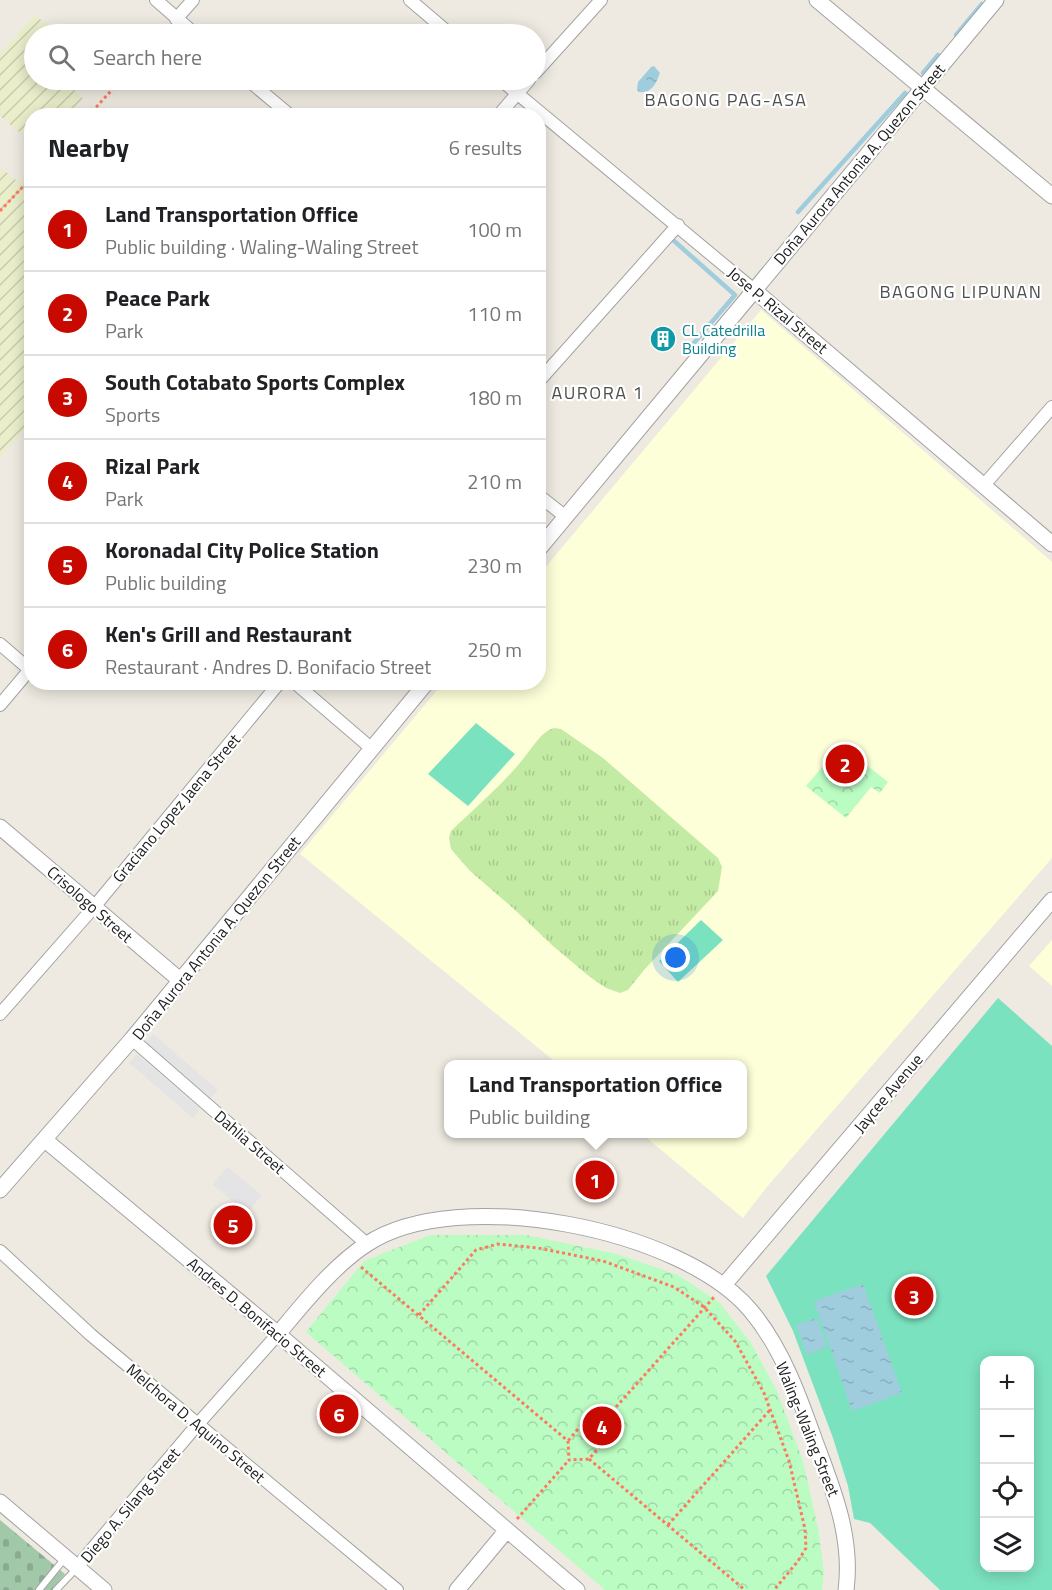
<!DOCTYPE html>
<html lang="en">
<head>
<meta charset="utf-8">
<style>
  :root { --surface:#fff; --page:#f2f2f2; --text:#202124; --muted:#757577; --line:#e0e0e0; --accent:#c80900 }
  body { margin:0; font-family:"Titillium Web",sans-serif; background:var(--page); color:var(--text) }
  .controls { position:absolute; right:18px; bottom:18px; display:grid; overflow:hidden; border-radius:12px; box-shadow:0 3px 15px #0003 }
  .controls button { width:54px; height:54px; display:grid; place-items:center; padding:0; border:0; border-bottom:2px solid var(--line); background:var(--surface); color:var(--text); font:30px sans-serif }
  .you { position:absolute; left:676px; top:958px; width:21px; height:21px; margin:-15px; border:4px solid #fff; border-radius:50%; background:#1a73e8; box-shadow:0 0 0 9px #1a73e833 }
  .badge { display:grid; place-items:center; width:39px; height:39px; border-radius:50%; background:var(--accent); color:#fff; font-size:20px; font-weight:700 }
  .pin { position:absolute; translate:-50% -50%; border:3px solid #fff; box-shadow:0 2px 6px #0006 }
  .popup { position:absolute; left:444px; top:1060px; width:303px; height:78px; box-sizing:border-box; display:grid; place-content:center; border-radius:12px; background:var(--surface); filter:drop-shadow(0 2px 4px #0005); font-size:20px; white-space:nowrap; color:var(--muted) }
  .popup b { font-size:22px; color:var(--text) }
  .popup::after { content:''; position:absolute; left:50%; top:100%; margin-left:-12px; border:12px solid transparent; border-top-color:var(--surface) }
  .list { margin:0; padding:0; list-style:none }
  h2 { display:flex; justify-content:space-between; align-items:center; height:78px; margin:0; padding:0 24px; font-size:26px }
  h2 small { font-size:20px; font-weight:400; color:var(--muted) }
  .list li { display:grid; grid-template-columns:39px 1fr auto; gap:18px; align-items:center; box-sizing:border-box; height:84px; padding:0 24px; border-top:2px solid var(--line) }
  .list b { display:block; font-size:22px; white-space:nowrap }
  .list p { margin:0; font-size:20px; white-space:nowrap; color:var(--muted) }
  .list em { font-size:20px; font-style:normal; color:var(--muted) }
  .icon { flex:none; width:33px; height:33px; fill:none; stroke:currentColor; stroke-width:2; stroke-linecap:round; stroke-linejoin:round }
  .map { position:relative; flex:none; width:1052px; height:1590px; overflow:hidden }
  .search { position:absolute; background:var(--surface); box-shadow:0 3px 15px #0003; left:24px; top:24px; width:522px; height:66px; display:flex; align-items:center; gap:15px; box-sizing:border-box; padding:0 21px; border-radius:33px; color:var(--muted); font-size:22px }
  .panel { position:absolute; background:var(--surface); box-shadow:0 3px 15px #0003; left:24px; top:108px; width:522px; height:582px; border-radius:24px }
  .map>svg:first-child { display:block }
</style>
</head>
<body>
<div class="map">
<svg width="1052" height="1590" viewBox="0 0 1052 1590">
  <defs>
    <pattern id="farmland-furrows" width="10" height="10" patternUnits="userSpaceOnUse" patternTransform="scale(1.5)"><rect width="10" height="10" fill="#eaeecb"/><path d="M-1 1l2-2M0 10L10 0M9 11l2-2" fill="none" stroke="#c8ccae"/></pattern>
    <pattern id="grass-tufts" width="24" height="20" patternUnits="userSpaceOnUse" patternTransform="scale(1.5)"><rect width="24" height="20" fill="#c4eba4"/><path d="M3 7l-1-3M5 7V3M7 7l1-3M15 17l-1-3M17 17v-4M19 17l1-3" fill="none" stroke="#a8c98d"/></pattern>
    <pattern id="cemetery-stones" width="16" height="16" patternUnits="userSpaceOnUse" patternTransform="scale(1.5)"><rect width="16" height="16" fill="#a1c8a9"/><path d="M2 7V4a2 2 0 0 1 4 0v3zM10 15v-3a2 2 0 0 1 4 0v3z" fill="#8aab91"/></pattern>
    <pattern id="park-crowns" width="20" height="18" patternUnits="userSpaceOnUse" patternTransform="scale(1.5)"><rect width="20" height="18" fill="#bbfcc3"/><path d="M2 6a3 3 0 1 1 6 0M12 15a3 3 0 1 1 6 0" fill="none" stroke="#a0d7a7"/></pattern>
    <pattern id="water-ripples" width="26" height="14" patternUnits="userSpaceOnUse" patternTransform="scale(1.5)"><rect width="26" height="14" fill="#9fcdde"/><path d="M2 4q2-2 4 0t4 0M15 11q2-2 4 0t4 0" fill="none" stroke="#88afbe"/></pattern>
  </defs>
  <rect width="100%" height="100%" fill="#eeeae1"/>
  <path fill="#fdffd9" d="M761 310 1052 562V858L766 1188 743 1218 642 1134H742V1064H558L300 854 443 683 538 682 539 575Z
    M1052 940V986L1029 966Z"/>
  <path fill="url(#farmland-furrows)" d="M35 15 59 34H34V80H71L68 84 83 98 68 115 32 116 31 142 0 116V53Z
    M0 167 18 182 32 167 31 422 0 458Z"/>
  <path fill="url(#grass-tufts)" d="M554 728 561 729 603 758 718 858 722 867 718 891 644 970 628 990 620 993 606 988 590 977 553 946 514 909 470 871 451 849 449 838 451 831C478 805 508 780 530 750 537 741 543 731 554 728Z"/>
  <path fill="url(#cemetery-stones)" d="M0 1520 65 1574 52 1590H0Z"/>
  <path fill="url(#park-crowns)" d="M841 745 888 782 880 793 871 787 846 818 806 786Z
    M430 1235H526L617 1254 678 1275 719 1302 751 1343 777 1391 803 1461 818 1528 824 1573 822 1590H605L306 1332 364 1261Z"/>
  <path fill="#7be2bf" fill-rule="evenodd" d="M476 723 515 754 468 806 428 774Z
    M701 920 723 940 678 982 659 961Z
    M998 998 1052 1046V1590H940L870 1523 854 1519 848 1486 833 1438 793 1331 766 1276ZM984 1360H1030V1568H984Z"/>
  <path fill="#e4e4e4" d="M153 1034 218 1090 211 1098 146 1042Z
    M137 1054 200 1109 193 1118 129 1063Z
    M227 1167 262 1195 247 1213 213 1185Z"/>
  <path fill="url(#water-ripples)" d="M654 66 660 73C656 83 652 94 639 92L637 90 638 82 651 67Z
    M863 1284 902 1393 852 1411 814 1301Z
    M817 1318 827 1347 807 1355 796 1325Z"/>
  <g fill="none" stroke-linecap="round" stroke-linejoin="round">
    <path stroke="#9fcdde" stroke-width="4.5" d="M956 35 982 4
      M923 73 938 55
      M798 212 905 93
      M673 240 735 295 693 344"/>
    <g stroke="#a3a3a3" stroke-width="8">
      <path id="service" d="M39 1590 65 1558
        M56 1590 76 1569"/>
    </g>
    <g stroke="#a3a3a3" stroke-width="14">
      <path id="minor" d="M156 0 195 34
        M410 0 450 34
        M176 19 193 0
        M536 72 601 0
        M248 80 291 116
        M501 80 754 290
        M498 116 529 80
        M538 382 678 225
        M984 485 1052 407
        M538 495 566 517
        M0 644 29 669
        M294 682 371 748
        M0 705 32 667
        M0 1014 94 907 280 682
        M132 1039 367 1244
        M0 1251 91 1335 397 1590
        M77 1567 197 1425 278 1334"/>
    </g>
    <g stroke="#a3a3a3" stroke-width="17">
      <path id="tertiary" d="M817 0 1052 196
        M754 290 1052 544
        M538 550 996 0
        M0 827 181 981
        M45 1140 278 1334 577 1590
        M0 1190 132 1039 427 682
        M724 1285 1052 900
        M278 1334C303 1304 334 1265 367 1244 458 1184 683 1229 751 1311 782 1348 799 1396 815 1441 833 1489 853 1537 846 1590
        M0 1502 104 1590
        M457 1590 507 1530"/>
    </g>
    <path stroke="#ff7961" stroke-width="3" stroke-dasharray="3 3" stroke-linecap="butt" d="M162 34 167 29
      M88 116 121 80
      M0 211 32 177
      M361 1267 568 1441 569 1460 589 1459 619 1424 597 1406 568 1441
      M419 1315 476 1250 498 1244 538 1248 603 1261 674 1287 704 1307 735 1341 764 1393 789 1461 805 1529 806 1548 798 1561 774 1590
      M608 1416 715 1296
      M589 1459 745 1590
      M517 1519 569 1460
      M668 1525 770 1410"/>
    <use href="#service" stroke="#fff" stroke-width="6"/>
    <use href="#minor" stroke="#fff" stroke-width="12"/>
    <use href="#tertiary" stroke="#fff" stroke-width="15"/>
  </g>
  <defs>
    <g id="building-disc" transform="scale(1.35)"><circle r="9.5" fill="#0f9aa8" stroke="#fff"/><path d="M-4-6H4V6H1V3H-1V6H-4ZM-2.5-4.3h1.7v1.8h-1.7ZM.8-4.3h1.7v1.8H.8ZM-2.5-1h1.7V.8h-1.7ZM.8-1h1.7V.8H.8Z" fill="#fff"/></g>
  </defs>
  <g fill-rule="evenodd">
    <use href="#building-disc" x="663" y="339"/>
  </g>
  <g text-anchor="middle" stroke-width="4.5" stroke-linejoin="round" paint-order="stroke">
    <g font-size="16" fill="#1c1c1c" stroke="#fff">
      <text transform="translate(859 164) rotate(-50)" y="6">Doña Aurora Antonia A. Quezon Street</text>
      <text transform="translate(778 310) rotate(40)" y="6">Jose P. Rizal Street</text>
      <text transform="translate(176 808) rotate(-50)" y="6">Graciano Lopez Jaena Street</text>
      <text transform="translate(90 904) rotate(41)" y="6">Crisologo Street</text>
      <text transform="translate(216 938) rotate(-51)" y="6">Doña Aurora Antonia A. Quezon Street</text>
      <text transform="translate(888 1093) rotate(-50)" y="6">Jaycee Avenue</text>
      <text transform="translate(250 1142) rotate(41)" y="6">Dahlia Street</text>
      <text transform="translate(257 1317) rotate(40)" y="6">Andres D. Bonifacio Street</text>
      <text transform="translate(196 1423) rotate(40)" y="6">Melchora D. Aquino Street</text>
      <text transform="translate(808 1429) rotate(68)" y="6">Waling-Waling Street</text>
      <text transform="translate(130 1505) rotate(-50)" y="6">Diego A. Silang Street</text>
    </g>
    <g font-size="16" fill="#0d838f" stroke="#fff" text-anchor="start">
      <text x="682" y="336">CL Catedrilla<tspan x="682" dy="18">Building</tspan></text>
    </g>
    <g font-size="18" letter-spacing="1.5" fill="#4f4f4f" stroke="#fff">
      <text x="726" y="106">BAGONG PAG-ASA</text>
      <text x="961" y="298">BAGONG LIPUNAN</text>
      <text x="598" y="399">AURORA 1</text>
    </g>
  </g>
</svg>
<div class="controls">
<button>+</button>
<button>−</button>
<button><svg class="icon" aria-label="locate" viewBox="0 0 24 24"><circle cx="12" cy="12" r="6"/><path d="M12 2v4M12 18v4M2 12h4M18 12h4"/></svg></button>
<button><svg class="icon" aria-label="layers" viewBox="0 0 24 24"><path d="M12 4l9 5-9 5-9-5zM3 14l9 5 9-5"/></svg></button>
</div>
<div class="you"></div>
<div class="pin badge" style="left:595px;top:1180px">1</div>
<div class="popup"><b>Land Transportation Office</b>Public building</div>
<div class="pin badge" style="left:845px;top:764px">2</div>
<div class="pin badge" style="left:914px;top:1296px">3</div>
<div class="pin badge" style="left:602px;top:1426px">4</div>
<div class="pin badge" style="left:233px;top:1225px">5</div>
<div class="pin badge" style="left:339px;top:1414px">6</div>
<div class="search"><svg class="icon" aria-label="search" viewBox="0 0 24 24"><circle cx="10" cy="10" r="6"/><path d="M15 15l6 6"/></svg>Search here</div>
<section class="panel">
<h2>Nearby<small>6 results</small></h2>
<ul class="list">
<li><span class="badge">1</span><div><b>Land Transportation Office</b><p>Public building · Waling-Waling Street</p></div><em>100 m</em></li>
<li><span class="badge">2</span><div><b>Peace Park</b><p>Park</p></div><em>110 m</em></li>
<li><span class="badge">3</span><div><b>South Cotabato Sports Complex</b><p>Sports</p></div><em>180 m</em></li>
<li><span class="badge">4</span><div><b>Rizal Park</b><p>Park</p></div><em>210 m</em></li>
<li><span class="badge">5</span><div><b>Koronadal City Police Station</b><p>Public building</p></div><em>230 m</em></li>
<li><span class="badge">6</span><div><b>Ken's Grill and Restaurant</b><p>Restaurant · Andres D. Bonifacio Street</p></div><em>250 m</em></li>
</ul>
</section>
</div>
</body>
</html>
